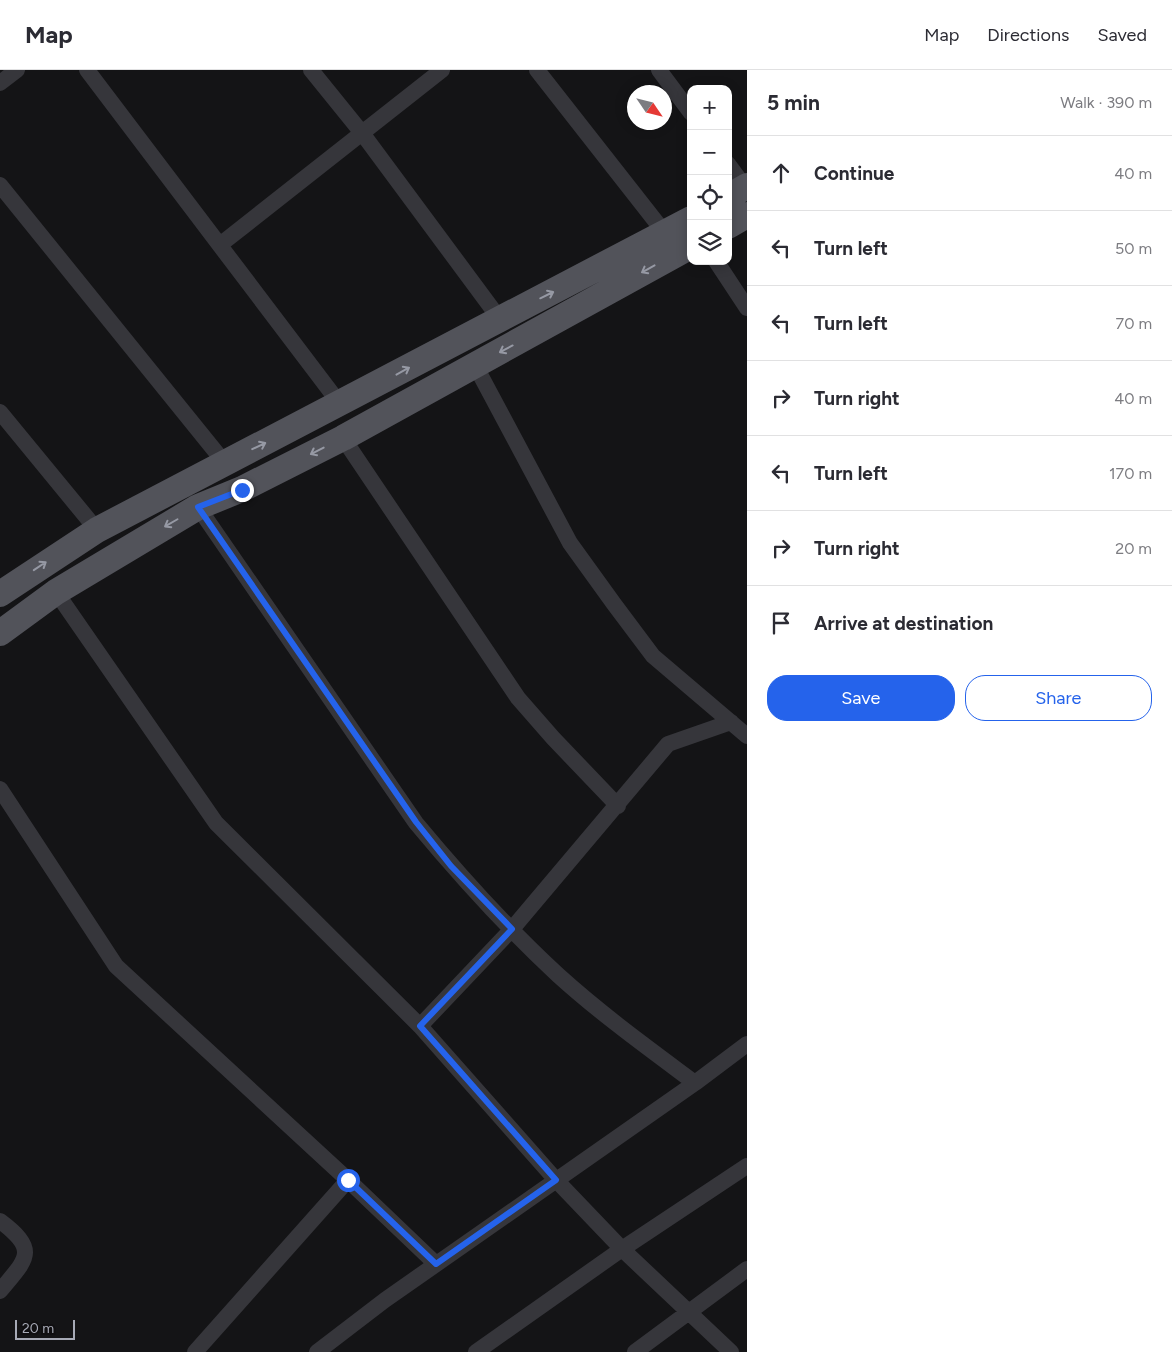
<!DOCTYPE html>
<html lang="en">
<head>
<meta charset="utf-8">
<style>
  :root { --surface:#fff; --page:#f7f7f7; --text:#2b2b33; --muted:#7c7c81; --line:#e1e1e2; --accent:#2563eb }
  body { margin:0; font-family:Figtree,sans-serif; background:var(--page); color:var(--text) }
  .controls { position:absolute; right:15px; top:15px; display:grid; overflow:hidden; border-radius:10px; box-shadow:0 2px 12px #0003 }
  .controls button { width:45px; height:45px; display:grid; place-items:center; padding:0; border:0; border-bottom:1px solid var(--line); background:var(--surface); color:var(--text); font:25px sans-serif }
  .compass { position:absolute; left:627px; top:15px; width:45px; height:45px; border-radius:50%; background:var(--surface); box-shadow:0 2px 12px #0003; rotate:125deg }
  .scale { position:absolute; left:15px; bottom:12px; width:60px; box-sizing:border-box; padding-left:5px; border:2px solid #a7aab6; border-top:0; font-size:14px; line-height:18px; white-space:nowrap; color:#a7aab6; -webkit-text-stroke:4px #100f11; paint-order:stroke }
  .stop { position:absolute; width:15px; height:15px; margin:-11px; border:4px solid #2563eb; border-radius:50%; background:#fff }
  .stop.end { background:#2563eb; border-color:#fff; box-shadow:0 1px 5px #0008 }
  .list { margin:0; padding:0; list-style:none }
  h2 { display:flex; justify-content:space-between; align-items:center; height:65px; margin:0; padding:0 20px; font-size:21px }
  h2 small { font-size:16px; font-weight:400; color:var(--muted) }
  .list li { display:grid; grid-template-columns:32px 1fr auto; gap:15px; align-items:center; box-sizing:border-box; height:75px; padding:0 20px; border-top:1px solid var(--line) }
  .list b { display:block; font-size:19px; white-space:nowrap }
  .list em { font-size:16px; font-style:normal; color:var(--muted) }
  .actions { display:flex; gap:10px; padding:15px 20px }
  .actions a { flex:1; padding:11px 0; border:1px solid var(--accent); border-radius:20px; text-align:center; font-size:18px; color:var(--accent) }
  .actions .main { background:var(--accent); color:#fff }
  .icon { flex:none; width:28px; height:28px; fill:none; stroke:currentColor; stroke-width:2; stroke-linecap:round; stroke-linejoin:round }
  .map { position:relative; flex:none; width:747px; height:1282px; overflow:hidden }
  header { display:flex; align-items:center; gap:30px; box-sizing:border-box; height:70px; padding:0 25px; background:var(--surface); border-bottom:1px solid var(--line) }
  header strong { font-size:24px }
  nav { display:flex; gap:28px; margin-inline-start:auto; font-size:18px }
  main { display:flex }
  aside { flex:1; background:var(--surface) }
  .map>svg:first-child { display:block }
</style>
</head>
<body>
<header>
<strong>Map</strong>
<nav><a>Map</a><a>Directions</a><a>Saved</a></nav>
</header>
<main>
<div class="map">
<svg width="747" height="1282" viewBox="0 0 747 1282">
  <rect width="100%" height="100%" fill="#141416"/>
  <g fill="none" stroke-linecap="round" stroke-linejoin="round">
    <path stroke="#36363b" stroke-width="16" d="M87 0 340 334
      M311 0 362 63 499 248
      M537 0 664 162
      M659 0 691 43
      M0 13 17 0
      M728 94 745 117
      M0 115 224 392
      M221 174 442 0
      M716 191 747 238
      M475 295 570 473 614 534 653 586 747 666
      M0 342 97 460
      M343 368 518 628 553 668 618 736
      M198 437 416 753C460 806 507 858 558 905 601 944 648 978 695 1013
      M56 522 216 753 420 956 556 1110 622 1179 731 1282
      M0 719 116 896 348 1110 436 1194
      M420 956 512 859 668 674 731 652
      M0 1151C40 1181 26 1189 0 1221
      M195 1282 348 1110
      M317 1282 385 1230 695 1013 747 974
      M476 1282 622 1179 747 1096
      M635 1282 747 1199"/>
    <path stroke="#52535a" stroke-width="26" d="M728 127 747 116
      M728 156 747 145
      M0 524 97 460 691 149
      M0 563 56 522 198 437 242 419 343 368 691 176"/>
  </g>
  <defs><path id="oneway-shaft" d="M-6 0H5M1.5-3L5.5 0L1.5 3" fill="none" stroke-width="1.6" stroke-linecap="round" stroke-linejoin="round" transform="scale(1.25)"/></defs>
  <g stroke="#9699a4">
    <use href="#oneway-shaft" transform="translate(648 199) rotate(151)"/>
    <use href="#oneway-shaft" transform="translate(547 225) rotate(-26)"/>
    <use href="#oneway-shaft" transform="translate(506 279) rotate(152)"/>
    <use href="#oneway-shaft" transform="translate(403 301) rotate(-29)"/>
    <use href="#oneway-shaft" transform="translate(259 376) rotate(-25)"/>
    <use href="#oneway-shaft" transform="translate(317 381) rotate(153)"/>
    <use href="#oneway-shaft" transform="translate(171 453) rotate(150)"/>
    <use href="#oneway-shaft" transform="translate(40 496) rotate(-34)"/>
  </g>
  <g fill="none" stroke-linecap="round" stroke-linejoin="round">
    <path stroke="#2563eb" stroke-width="6" d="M242 420 198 437 416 752 451 796 512 859 420 956 556 1110 436 1194 348 1110"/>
  </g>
</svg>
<div class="controls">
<button>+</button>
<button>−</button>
<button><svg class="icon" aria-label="locate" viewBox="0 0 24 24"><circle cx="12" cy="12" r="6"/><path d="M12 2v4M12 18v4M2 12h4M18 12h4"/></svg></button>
<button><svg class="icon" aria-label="layers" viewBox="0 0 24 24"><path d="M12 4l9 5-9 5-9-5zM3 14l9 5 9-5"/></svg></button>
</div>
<svg class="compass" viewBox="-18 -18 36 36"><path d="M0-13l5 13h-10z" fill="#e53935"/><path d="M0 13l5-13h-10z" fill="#7c7c81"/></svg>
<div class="scale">20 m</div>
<div class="stop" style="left:348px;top:1110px"></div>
<div class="stop end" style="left:242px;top:420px"></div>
</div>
<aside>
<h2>5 min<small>Walk · 390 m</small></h2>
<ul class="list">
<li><svg class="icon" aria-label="ahead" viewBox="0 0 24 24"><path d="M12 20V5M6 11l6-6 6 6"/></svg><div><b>Continue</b></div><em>40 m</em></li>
<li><svg class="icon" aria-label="left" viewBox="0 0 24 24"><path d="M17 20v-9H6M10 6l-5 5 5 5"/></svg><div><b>Turn left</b></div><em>50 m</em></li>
<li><svg class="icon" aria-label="left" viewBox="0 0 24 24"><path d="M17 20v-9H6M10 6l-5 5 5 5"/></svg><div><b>Turn left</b></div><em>70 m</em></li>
<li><svg class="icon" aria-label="right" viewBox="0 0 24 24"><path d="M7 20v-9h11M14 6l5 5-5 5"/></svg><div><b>Turn right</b></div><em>40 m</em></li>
<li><svg class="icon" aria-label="left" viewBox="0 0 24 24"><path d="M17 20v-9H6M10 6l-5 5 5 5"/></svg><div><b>Turn left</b></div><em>170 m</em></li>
<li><svg class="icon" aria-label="right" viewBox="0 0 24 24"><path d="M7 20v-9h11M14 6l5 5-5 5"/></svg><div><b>Turn right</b></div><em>20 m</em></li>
<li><svg class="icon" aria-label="arrive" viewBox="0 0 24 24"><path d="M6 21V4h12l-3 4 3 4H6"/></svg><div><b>Arrive at destination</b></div></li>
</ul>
<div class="actions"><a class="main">Save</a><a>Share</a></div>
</aside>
</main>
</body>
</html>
